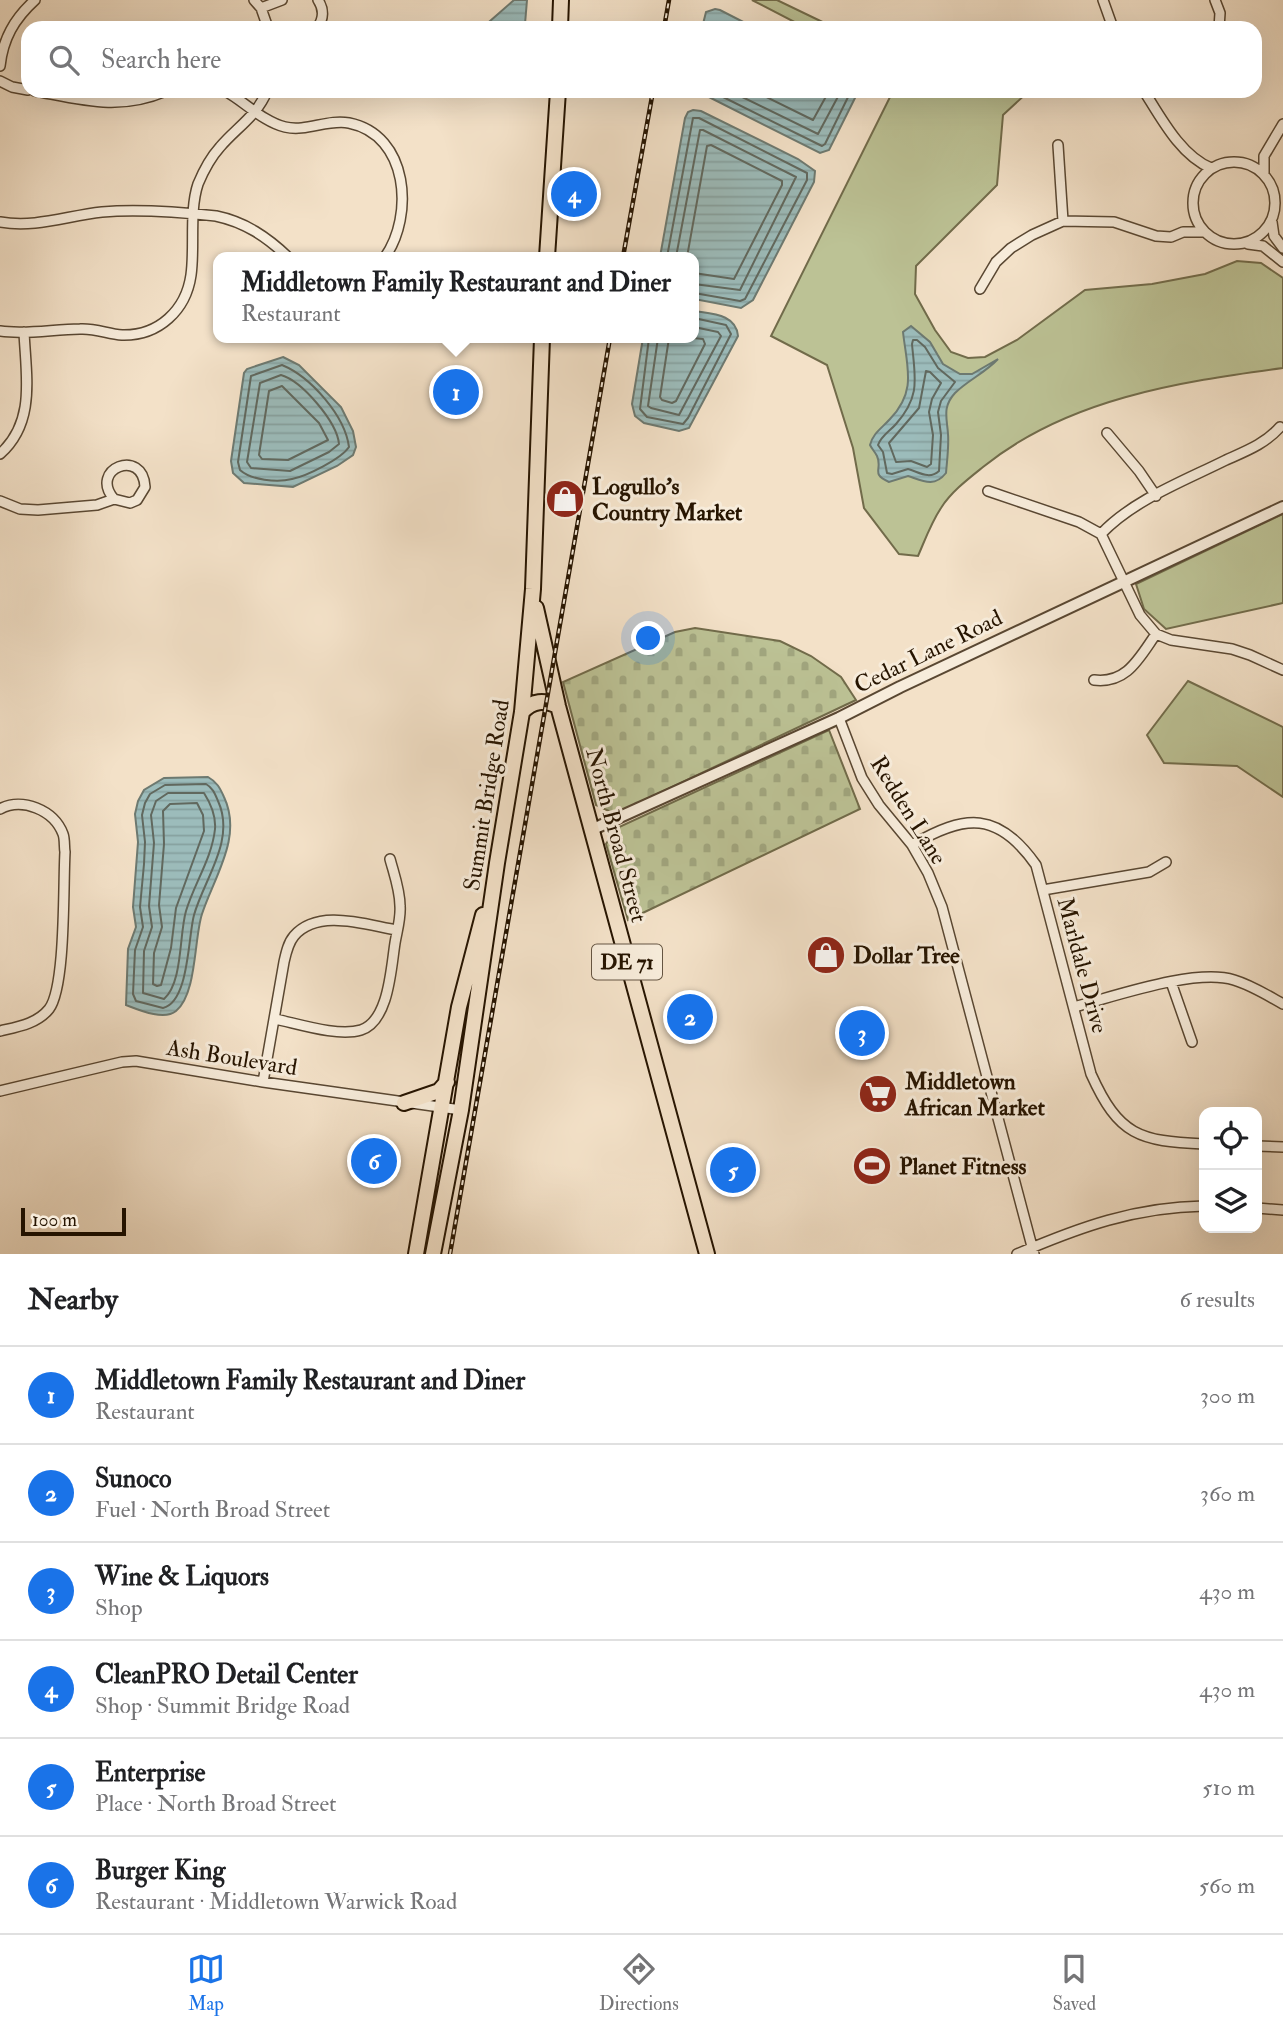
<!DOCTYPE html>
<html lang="en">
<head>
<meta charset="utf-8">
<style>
  :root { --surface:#fff; --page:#f6f6f6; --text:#202124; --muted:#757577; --line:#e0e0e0; --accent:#1a73e8 }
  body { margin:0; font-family:"IM FELL Double Pica",serif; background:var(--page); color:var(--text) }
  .controls { position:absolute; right:21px; bottom:21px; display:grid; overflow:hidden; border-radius:14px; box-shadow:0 7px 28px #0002 }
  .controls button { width:63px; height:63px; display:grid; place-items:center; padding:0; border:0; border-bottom:2px solid var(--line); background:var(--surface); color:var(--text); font:35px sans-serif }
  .scale { position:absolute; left:21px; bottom:18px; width:105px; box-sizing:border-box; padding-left:7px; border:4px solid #261400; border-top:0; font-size:19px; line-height:24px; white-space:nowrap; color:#261400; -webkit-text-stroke:5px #f7ecdb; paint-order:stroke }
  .you { position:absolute; left:649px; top:639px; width:24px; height:24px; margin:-18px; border:5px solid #fff; border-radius:50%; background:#1a73e8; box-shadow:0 0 0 10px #1a73e833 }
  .badge { display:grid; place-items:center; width:46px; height:46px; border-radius:50%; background:var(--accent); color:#fff; font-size:23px; font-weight:700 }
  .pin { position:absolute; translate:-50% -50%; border:4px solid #fff; box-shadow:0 2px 7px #0006 }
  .popup { position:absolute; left:213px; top:252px; width:486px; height:91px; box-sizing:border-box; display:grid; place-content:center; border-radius:14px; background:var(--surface); filter:drop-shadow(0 2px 5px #0005); font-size:23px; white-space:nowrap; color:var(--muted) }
  .popup b { font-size:26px; color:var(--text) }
  .popup::after { content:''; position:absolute; left:50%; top:100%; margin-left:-14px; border:14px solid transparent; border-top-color:var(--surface) }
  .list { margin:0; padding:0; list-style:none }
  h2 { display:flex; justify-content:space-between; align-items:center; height:91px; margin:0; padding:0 28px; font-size:30px }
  h2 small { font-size:23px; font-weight:400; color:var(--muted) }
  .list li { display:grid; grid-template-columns:46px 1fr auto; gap:21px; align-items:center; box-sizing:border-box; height:98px; padding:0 28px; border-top:2px solid var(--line) }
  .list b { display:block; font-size:26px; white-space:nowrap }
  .list p { margin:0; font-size:23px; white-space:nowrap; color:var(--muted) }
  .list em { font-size:23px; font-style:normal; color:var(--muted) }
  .icon { flex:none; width:38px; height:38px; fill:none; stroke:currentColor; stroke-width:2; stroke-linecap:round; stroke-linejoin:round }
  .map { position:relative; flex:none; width:1283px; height:1254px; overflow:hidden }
  .search { position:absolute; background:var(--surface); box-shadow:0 7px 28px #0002; left:21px; right:21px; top:21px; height:77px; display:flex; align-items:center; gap:18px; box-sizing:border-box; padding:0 24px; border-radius:21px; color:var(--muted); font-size:26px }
  .sheet { height:679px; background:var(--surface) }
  nav { display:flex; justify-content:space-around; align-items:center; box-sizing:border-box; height:98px; border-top:2px solid var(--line); background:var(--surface); font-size:19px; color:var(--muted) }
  nav a { display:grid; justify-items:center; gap:4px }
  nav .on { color:var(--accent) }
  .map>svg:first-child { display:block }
</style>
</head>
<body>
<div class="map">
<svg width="1283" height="1254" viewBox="0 0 1283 1254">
  <defs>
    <pattern id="cemetery-stones" width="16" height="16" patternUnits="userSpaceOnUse" patternTransform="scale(1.75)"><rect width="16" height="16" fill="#bcc295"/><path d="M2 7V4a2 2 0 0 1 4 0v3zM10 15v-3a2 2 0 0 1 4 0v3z" fill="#a1a67f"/></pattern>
    <pattern id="water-rules" width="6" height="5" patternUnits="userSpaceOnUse" patternTransform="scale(1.75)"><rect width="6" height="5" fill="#9cbcbb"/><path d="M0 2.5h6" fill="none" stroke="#86a19f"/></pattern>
  </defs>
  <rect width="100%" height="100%" fill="#f3e1c8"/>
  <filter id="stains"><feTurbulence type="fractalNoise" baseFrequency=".00286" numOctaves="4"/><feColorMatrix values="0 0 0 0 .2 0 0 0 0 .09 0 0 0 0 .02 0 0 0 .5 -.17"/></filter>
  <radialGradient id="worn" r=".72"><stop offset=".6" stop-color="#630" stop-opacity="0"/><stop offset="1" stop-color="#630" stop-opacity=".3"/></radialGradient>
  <path fill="#bcc295" stroke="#716b4a" stroke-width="2" d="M752 0H777L835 28H806Z
    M893 91H1029L1003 115 997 185 916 266 915 294 935 330 951 352 968 358 985 357 1017 340 1085 290 1152 284 1205 274 1237 261 1261 263 1283 278V368C1178 382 1067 399 983 467 968 479 951 492 941 508 931 523 925 540 918 556L899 554 864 508 853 448 827 365 771 336Z
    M1283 514V603L1166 629 1144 609 1136 584Z
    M1188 681 1283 727V797L1237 766 1164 763 1147 735Z"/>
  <path fill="url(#cemetery-stones)" stroke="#716b4a" stroke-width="2" d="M695 628 780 641 811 656 841 677 856 700 615 814 596 805 563 682 675 632Z
    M829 730 860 809 628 920 606 844 617 828Z"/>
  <path fill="url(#water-rules)" stroke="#6d7970" stroke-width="2" d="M514 0H527L525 24 523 28H490L489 22Z
    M715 9 720 10 755 28H702L706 12Z
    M697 91H858V92L829 150 820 153Z
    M693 110 701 111 798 159 815 171 814 182 753 300 741 308 694 299V257H660L685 118 688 112Z
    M694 311C712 314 736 314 738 336L689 428 679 431 644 423 635 416 632 404 643 338H694Z
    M911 326 930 342 943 364 960 374H972L998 359C985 373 968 380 955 393 942 407 947 418 948 434 949 446 947 461 946 473 934 488 923 481 908 476L889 482C870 474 883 469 877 456 875 452 872 449 870 445 873 433 882 428 890 419 917 391 907 368 903 332Z
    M283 357 299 365 341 407 353 431 356 447 353 455 337 466 293 487 244 483 233 473 231 461 244 373 247 369Z
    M208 777C217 782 220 788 224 797 243 837 214 877 202 914 194 938 197 994 176 1011 164 1021 139 1010 126 1005L128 949 136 927 133 907 138 842 135 814 138 801 144 790 164 778Z"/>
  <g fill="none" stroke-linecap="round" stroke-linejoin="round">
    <path stroke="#61685e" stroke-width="2" d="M711 91 822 146 825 144 851 91
      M730 91 818 134 841 91
      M754 91 813 120 829 91
      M667 257 693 118H699L807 173V180L745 299 740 301 694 293
      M676 257 700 130H703L796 177 740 290 694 284
      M687 257 707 146 711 145 782 181V185L734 279 694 273
      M649 338 640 409 647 417 683 424 688 418 731 334 726 325 694 318
      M658 338 648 406 651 408 679 415 721 336 718 332 694 327
      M669 338 660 397 662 400 672 403 676 401 705 344 703 339 693 338
      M913 340H917L925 347 938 368 955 382 941 401 938 412 941 435 939 471C929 480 919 472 908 469L892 474 887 473 883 452 878 445C881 436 890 431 896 424 921 396 915 378 912 344Z
      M282 365C311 377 345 416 349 447 341 459 307 476 292 479 277 483 251 480 240 470L238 462 251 376Z
      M926 371 930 372 941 383 932 399 929 412 933 435 931 464 927 467 911 461 896 462 889 443 919 408Z
      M281 375C302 381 337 422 339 444L329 452 290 471 251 468 247 462 260 383Z
      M282 386 319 423 328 440 288 460 262 459 259 455 269 391Z
      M206 784C213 788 215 794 218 801 236 840 204 879 194 915 188 937 189 1002 163 1008L136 1001 133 994 135 950 143 927 140 907 144 864 145 842 142 815 145 803 150 794 165 785Z
      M168 793H204C211 804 216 816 215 829 212 858 194 884 186 911 179 935 183 982 164 999L143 993 144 951 152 927 149 906 154 843 151 815 156 801Z
      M197 803 203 815 204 831 176 908 171 948 161 985 157 986 153 984 154 953 162 927 159 905 164 844 163 811 170 804Z"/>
    <g stroke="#594732" stroke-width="12">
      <path id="minor" d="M254 0 261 8 268 28
        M1103 0 1113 28
        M1215 0 1220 13 1219 28
        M261 8 282 0
        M317 28C324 19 324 9 318 0
        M0 66C3 39 14 19 35 0
        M0 81 12 87 28 90
        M35 91C83 100 119 111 166 91
        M225 91C244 101 263 122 285 127 307 132 327 119 349 123 409 135 414 216 385 257
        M1144 91C1161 118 1181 156 1211 168
        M1058 145 1063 221
        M1193 203a41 41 0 1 1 82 0a41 41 0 1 1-82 0Z
        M1264 175V156L1283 124
        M0 222C36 228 66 216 102 212 139 209 179 212 216 216 245 222 267 237 288 257
        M1272 222 1274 236 1283 248
        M1248 244 1263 246 1283 262
        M980 289 996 262 1011 248 1032 235 1063 221 1114 222 1156 236 1171 237 1183 232H1204
        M0 331C26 335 54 329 80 329 95 328 108 334 122 335 159 336 186 310 191 275 195 247 189 211 198 184 203 172 211 157 220 147 236 128 257 116 267 91
        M1280 427C1265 444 1246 451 1226 460 1184 481 1133 500 1101 534L1140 615 1156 634 1171 640 1232 649 1250 655 1283 670
        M1107 433 1139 471 1156 496
        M0 454C36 422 26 376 24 332
        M988 491 1079 522 1101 534
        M0 501 20 509 38 510 97 505 114 499 130 503 137 500 145 487C143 447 88 469 114 499
        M1094 680C1127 684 1139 658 1156 634
        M839 718 862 778 879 805 912 845 928 873 942 907 1034 1254
        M0 809C22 797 54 810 63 834 65 839 64 847 65 852 63 884 66 987 49 1009 37 1024 17 1027 0 1031
        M912 845C965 814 998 811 1036 865L1091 1074C1119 1136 1139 1141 1204 1144
        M1043 890 1149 872 1166 862
        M1171 982 1192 1042
        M1074 1007C1116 996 1195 968 1234 980 1251 985 1267 995 1283 1004
        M275 1019C299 1024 338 1037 361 1030 389 1021 391 968 395 943 397 931 401 918 400 906 400 890 394 874 390 859
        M263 1082 284 962C286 953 288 943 294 936 318 908 366 925 397 930
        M0 1091 122 1062 136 1061 263 1082 461 1110
        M1257 1146 1283 1147
        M1257 1208 1283 1210
        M1017 1254C1080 1227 1135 1207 1204 1206"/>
    </g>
    <g stroke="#594732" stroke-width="14">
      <path id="tertiary" d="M591 830 839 718 900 687 1283 507"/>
    </g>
    <g stroke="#261400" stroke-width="18">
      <path id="primary" d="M560 28 561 0
        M547 257 558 91
        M536 608 558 706 707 1254
        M522 712C533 700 544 700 558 706
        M404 1103 439 1091 447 1082
        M416 1254 459 1007 483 915
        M433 1254 461 1110 497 863 522 712 533 589 542 338"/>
    </g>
    <use href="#minor" stroke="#f7ecdb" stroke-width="9"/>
    <use href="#tertiary" stroke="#f7ecdb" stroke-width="10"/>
    <use href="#primary" stroke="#f3e1c8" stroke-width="14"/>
    <g stroke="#261400" stroke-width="4.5">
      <path id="rail" d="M664 28 669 0
        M623 257 653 91
        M450 1254 610 338"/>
    </g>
    <use href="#rail" stroke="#f7ecdb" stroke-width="2" stroke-dasharray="5" stroke-linecap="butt"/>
  </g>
  <defs>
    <g id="shop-disc" transform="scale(2.0125)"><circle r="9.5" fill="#8f2418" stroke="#f7ecdb"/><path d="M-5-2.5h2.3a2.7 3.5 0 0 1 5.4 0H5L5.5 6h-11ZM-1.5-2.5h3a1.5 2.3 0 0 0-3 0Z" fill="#fff"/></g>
    <g id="supermarket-disc" transform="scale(2.0125)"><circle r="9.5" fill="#8f2418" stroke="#f7ecdb"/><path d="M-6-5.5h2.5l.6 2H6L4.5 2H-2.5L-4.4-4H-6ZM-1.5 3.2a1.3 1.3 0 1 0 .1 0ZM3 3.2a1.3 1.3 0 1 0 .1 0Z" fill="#fff"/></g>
    <g id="stadium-disc" transform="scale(2.0125)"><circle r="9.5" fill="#8f2418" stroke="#f7ecdb"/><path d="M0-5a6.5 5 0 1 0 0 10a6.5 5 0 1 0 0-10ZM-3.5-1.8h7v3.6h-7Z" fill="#fff"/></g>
  </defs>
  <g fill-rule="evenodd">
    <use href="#shop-disc" x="565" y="499"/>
    <use href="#shop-disc" x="826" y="955"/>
    <use href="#supermarket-disc" x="878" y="1094"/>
    <use href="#stadium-disc" x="872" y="1166"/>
  </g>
  <g text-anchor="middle" stroke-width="6" stroke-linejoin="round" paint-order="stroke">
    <rect fill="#f7ecdb" stroke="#655542" stroke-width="2" x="592" y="944.5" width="70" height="35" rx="5"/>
    <g font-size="21" font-weight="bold" fill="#261400">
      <text x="627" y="969">DE 71</text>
    </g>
    <g font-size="23" font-weight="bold" fill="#261400" stroke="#f7ecdb" text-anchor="start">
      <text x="592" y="494">Logullo's<tspan x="592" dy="26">Country Market</tspan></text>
      <text x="853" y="963">Dollar Tree</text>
      <text x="905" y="1089">Middletown<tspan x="905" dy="26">African Market</tspan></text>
      <text x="899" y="1174">Planet Fitness</text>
    </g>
    <g font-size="23" fill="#261400" stroke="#f7ecdb">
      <text transform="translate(928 651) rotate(-26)" y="8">Cedar Lane Road</text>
      <text transform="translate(486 795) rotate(-81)" y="8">Summit Bridge Road</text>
      <text transform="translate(909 810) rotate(58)" y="8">Redden Lane</text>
      <text transform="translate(617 835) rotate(75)" y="8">North Broad Street</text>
      <text transform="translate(1083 965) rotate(75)" y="8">Marldale Drive</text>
      <text transform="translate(232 1057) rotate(9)" y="8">Ash Boulevard</text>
    </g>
  </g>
  <rect width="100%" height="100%" filter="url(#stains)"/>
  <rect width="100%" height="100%" fill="url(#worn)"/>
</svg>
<div class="controls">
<button><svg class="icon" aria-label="locate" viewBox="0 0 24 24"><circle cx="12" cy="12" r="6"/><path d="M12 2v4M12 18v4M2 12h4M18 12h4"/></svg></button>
<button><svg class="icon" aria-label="layers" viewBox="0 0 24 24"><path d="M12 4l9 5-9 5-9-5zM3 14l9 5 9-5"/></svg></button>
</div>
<div class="scale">100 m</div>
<div class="you"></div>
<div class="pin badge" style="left:456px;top:392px">1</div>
<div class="popup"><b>Middletown Family Restaurant and Diner</b>Restaurant</div>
<div class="pin badge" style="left:690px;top:1017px">2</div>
<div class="pin badge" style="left:862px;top:1033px">3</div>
<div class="pin badge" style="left:574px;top:194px">4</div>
<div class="pin badge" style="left:733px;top:1170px">5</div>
<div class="pin badge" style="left:374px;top:1161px">6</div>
<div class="search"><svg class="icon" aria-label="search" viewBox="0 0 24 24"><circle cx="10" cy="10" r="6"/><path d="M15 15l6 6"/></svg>Search here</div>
</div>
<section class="sheet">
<h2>Nearby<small>6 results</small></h2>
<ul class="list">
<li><span class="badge">1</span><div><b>Middletown Family Restaurant and Diner</b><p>Restaurant</p></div><em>300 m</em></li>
<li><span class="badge">2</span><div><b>Sunoco</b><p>Fuel · North Broad Street</p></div><em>360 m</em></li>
<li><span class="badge">3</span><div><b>Wine &amp; Liquors</b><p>Shop</p></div><em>430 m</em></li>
<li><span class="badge">4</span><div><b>CleanPRO Detail Center</b><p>Shop · Summit Bridge Road</p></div><em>430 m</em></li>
<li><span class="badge">5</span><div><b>Enterprise</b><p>Place · North Broad Street</p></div><em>510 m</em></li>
<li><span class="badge">6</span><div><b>Burger King</b><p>Restaurant · Middletown Warwick Road</p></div><em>560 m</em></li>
</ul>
</section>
<nav>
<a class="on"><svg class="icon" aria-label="map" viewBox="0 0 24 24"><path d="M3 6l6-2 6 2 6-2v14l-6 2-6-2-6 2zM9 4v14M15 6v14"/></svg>Map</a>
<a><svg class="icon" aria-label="directions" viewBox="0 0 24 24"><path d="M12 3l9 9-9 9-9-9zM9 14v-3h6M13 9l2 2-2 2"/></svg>Directions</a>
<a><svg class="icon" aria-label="saved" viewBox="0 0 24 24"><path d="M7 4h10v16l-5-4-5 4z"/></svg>Saved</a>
</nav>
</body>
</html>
